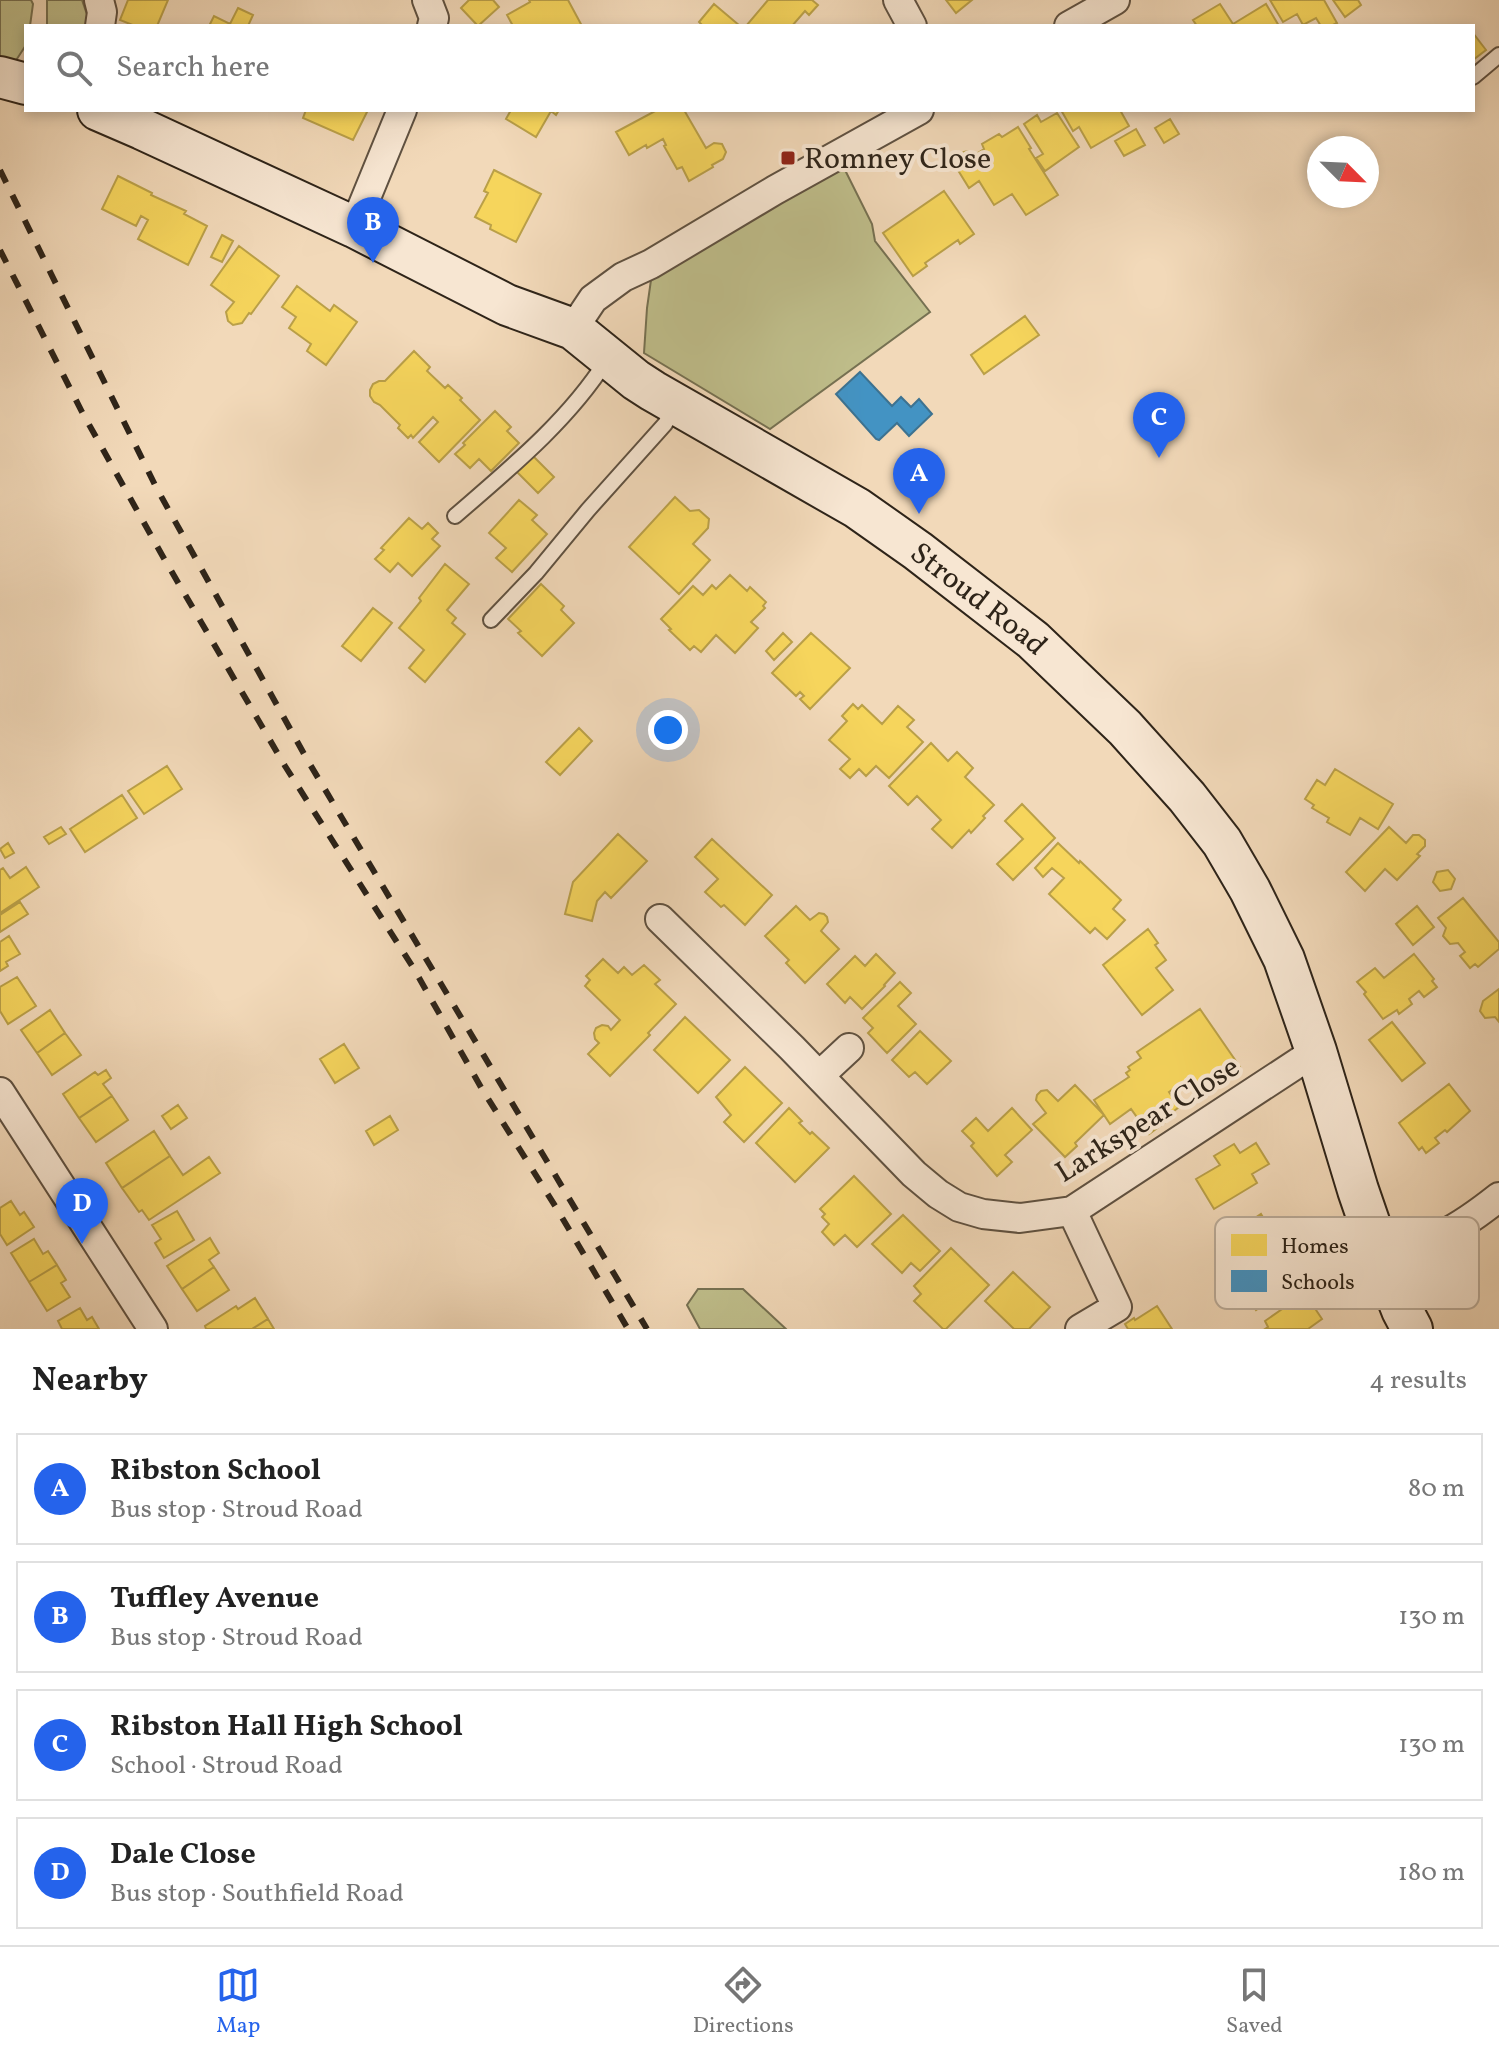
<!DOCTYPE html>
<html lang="en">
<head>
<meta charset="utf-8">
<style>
  :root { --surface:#fff; --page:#f2f2f2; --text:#222; --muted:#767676; --line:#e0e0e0; --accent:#2563eb }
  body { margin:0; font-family:Vollkorn,serif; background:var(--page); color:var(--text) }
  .compass { position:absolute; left:1307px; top:136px; width:72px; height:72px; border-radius:50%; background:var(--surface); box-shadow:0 4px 12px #0003; rotate:114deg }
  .you { position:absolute; left:668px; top:730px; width:28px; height:28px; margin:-20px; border:6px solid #fff; border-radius:50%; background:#1a73e8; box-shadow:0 0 0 12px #1a73e833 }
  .badge { display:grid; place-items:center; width:52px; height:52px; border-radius:50%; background:var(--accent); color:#fff; font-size:26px; font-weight:700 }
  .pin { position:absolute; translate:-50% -66px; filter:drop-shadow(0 2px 4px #0008) }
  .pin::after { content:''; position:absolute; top:42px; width:28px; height:24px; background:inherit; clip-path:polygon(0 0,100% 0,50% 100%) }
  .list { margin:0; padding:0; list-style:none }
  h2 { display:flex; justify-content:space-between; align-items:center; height:104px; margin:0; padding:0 32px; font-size:34px }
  h2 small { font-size:26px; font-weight:400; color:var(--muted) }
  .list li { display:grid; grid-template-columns:52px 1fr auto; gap:24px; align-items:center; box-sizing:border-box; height:112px; margin:0 16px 16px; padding:0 16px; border:2px solid var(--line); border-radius:0px }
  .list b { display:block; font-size:30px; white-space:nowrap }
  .list p { margin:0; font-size:26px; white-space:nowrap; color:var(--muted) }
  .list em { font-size:26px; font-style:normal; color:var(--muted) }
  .icon { flex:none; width:44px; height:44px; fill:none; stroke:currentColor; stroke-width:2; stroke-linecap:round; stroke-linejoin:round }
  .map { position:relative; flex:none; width:1499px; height:1329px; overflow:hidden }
  .search { position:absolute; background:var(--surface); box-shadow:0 4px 12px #0003; left:24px; right:24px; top:24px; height:88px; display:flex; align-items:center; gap:20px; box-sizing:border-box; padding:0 28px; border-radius:0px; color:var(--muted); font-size:30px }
  .sheet { height:616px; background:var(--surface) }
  nav { display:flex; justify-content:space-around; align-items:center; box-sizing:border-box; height:112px; border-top:2px solid var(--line); background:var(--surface); font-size:22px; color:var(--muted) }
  nav a { display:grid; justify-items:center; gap:4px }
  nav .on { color:var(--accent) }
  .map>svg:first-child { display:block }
</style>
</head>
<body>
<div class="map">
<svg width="1499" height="1329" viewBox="0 0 1499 1329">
  <rect width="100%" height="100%" fill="#f2d9b9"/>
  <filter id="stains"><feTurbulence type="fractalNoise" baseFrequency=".0025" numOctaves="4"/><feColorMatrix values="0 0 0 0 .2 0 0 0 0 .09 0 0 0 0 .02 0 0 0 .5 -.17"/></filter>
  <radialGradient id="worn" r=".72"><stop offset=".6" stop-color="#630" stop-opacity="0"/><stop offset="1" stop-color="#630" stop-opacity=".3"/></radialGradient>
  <path fill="#bfbe8b" stroke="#767152" stroke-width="2" d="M0 0H31L33 4 30 26H26V45L13 65 0 63Z
    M47 0H82L91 26H47Z
    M843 166 872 224 875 241 930 312 770 429 644 353 647 308 652 273Z
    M698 1289H743L786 1329H700L687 1305Z"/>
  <path fill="#f6d55c" stroke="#baa048" stroke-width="2" d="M128 0H168L157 26H135L120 20Z
    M469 0H493L499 7 478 26 461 8Z
    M529 0H568L582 26H513L507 15 530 2Z
    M768 0H812L818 5 809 15 805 11 792 26H746Z
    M946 0H972L956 13Z
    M1270 0H1324L1337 23 1331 26H1321L1316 18 1303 25 1297 14 1283 22Z
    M1333 0H1358L1361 5 1345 17Z
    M714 4 740 26H703L699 22Z
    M1220 4 1233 24 1266 4 1279 26H1197L1193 20Z
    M238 8 253 15 248 26H209L214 16 230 24Z
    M1473 33 1486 50 1473 60Z
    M306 110H368L353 140 303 118Z
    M511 110H559L556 115 551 111 536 137 506 119Z
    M657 110H684L706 148 714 143 722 144 726 152 723 159 712 165 713 167 689 181 682 167 677 169 664 146 666 145 663 139 647 148 646 145 629 155 616 132Z
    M1061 110H1120L1129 126 1091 148 1079 127 1073 131Z
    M1057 113 1079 147 1045 171 1036 158 1043 154 1024 124 1037 115 1041 122Z
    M1170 119 1179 134 1164 143 1155 128Z
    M1018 127 1031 148 1029 149 1058 195 1026 215 1012 194 994 205 979 181 969 188 956 167 960 164V154L964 152 968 151 973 156 984 149 982 144 999 134 1002 137Z
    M1136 129 1145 145 1124 156 1115 141Z
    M494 170 541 194 516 242 490 229 491 225 475 217 488 193 484 191Z
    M118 176 152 193 151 195 186 211 184 214 207 226 188 265 138 239 148 220 141 216 136 226 102 209Z
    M944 191 974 234 960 244 958 240 925 263 927 266 913 276 883 233Z
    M222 235 233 241 222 262 211 257Z
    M239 246 279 276 251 314 249 313 242 323 233 325 228 321 226 312 234 302 211 285Z
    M297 286 330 311 334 305 357 322 326 365 307 351 311 344 289 328 296 317 282 307Z
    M1025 316 1039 335 984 374 971 355Z
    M414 351 430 367 427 371 445 388 448 385 462 398 460 400 480 420 439 462 419 442 438 422 433 417 413 438 411 435 408 438 398 428 400 425 380 405 374 402 370 396V390L373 384 379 381H385Z
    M495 411 511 427 507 431 519 443 491 471 479 459 470 468 455 454 465 445 463 443Z
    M533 456 554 477 538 493 517 472Z
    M675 497 690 511 699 510 709 519 708 528 693 544 710 560 679 594 629 547Z
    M519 500 537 515 532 520 547 534 512 572 496 558 506 548 489 533Z
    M409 518 422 529 428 523 438 533 432 539 440 546 412 576 398 563 390 572 375 559 384 550 381 548Z
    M445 564 469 584 447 610 456 618 452 623 465 634 425 682 409 668 424 650 399 628 421 601 419 598Z
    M730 575 747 591 750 587 766 602 763 606 765 608 751 622 758 628 735 653 716 635 701 652 694 646 690 650 669 630 671 629 661 619 693 586 703 595 712 585 716 589Z
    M541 584 564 606 561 610 574 623 542 656 518 633 521 631 508 619Z
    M373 608 392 623 361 661 342 646Z
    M783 633 792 642 774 660 766 651Z
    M811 633 850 668 810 709 800 699 804 696 800 692 796 696 772 673Z
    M853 704 858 709 862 705 882 724 898 706 914 720 907 727 923 742 889 778 876 766 866 776 859 769 850 778 840 769 850 759 829 740 847 721 842 716Z
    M579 728 592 741 560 775 546 762Z
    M931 743 948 761 957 752 973 768 965 777 994 805 983 816 985 818 971 833 969 830 952 848 932 829 941 820 917 796 908 805 889 786Z
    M167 766 182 789 144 814 128 791Z
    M1335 769 1393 804 1378 829 1360 818 1350 835 1327 822 1329 818 1312 808 1314 805 1305 799 1317 780 1325 785Z
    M122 795 137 818 85 852 70 829Z
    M1022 804 1055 838 1013 880 997 864 1023 839 1005 821Z
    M61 827 66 834 49 844 44 837Z
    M1389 827 1406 843 1413 835H1419L1425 840V846L1417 854 1420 856 1397 880 1385 869 1365 891 1346 872Z
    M618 834 647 861 611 898 605 892 597 901 592 921 565 914 573 882Z
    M712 839 772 895 745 925 724 905 721 907 705 892 718 879 695 857Z
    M8 843 14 853 5 858 0 849Z
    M1058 843 1079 863 1080 861 1121 900 1113 909 1125 920 1107 939 1095 928 1090 933 1049 894 1064 878 1052 868 1043 877 1035 868Z
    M26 867 39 887 0 913V870L3 868 10 878Z
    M1448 870 1455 879 1451 889 1440 891 1433 882 1437 872Z
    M1463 898 1499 942V949L1478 967 1475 964 1470 968 1460 956 1465 952 1458 943 1450 944 1443 936 1446 928 1438 918Z
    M20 902 28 914 0 932V915Z
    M796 906 810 920 819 913 824 914 827 917 828 922 821 931 839 949 805 983 786 963 789 960 765 936Z
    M1417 906 1434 927 1413 945 1396 924Z
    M1148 929 1158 943 1155 945 1166 960 1156 968 1173 990 1142 1015 1103 965Z
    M9 936 20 954 6 962 8 966 0 971V942Z
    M876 954 895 973 884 985 885 986 862 1009 850 997 845 1003 827 984 855 956 865 966Z
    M1414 954 1434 979 1432 981 1437 987 1424 997 1419 991 1409 999 1412 1004 1399 1014 1397 1010 1383 1019 1364 994 1366 992 1357 982 1375 968 1384 978Z
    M603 959 618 973 624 967 632 975 644 965 660 980 655 984 676 1004 648 1033 650 1035 610 1076 588 1054 599 1043 595 1039 594 1033 596 1028 602 1025 608 1026 611 1030 620 1020 585 986 590 980 586 976Z
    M17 977 36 1006 8 1024 0 1011V987Z
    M900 982 911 993 898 1006 916 1024 887 1053 868 1033 873 1028 863 1018Z
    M1499 989V1022L1495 1017 1485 1018 1480 1011 1483 1001Z
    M1200 1009 1240 1067 1199 1095 1188 1079 1169 1092 1179 1107 1169 1115 1171 1118 1149 1134 1131 1109 1110 1124 1094 1100 1129 1077 1126 1073 1130 1070 1128 1067 1141 1058 1137 1052Z
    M50 1010 65 1033 37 1053 21 1030Z
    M685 1017 730 1060 698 1093 654 1050Z
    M1392 1022 1425 1063 1402 1081 1369 1040Z
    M920 1031 951 1061 927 1084 915 1072 909 1077 892 1060Z
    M65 1033 81 1055 52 1075 37 1053Z
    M344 1044 359 1068 335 1083 320 1059Z
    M745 1067 782 1103 744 1142 724 1122 731 1115 716 1097Z
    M106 1070 111 1078 103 1084 112 1096 79 1118 63 1094 95 1072 98 1075Z
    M1449 1084 1470 1111 1447 1132 1445 1130 1435 1138 1439 1143 1426 1153 1422 1147 1419 1150 1399 1123Z
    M1075 1085 1104 1115 1075 1143 1077 1146 1065 1157 1033 1124 1046 1113 1036 1100 1037 1095 1041 1091 1047 1090 1058 1101Z
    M112 1096 128 1120 96 1142 79 1118Z
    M178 1105 187 1118 171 1129 162 1116Z
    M789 1108 802 1121 799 1123 810 1134 812 1132 829 1148 795 1182 756 1143Z
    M1012 1108 1032 1130 1005 1155 1012 1162 997 1176 971 1146 974 1143 962 1131 976 1118 988 1131Z
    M390 1116 398 1130 374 1145 366 1131Z
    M154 1131 170 1156 122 1188 106 1163Z
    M1256 1143 1269 1164 1252 1174 1257 1183 1214 1209 1196 1179 1220 1165 1214 1156 1234 1144 1240 1153Z
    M170 1156 183 1175 209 1157 220 1173 149 1220 142 1210 139 1212 122 1188Z
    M854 1176 891 1214 857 1247 845 1235 834 1245 822 1232 829 1224 822 1217 825 1214 820 1209Z
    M11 1201 20 1215 24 1212 34 1227 7 1245 0 1234V1208Z
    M177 1211 194 1240 164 1258 155 1243 161 1239 152 1225Z
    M1261 1214 1267 1224 1271 1221 1300 1260 1294 1264 1303 1278 1256 1310 1243 1291 1250 1286 1240 1272 1246 1268 1225 1238Z
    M903 1215 940 1251 920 1271 911 1263 902 1273 872 1244Z
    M210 1238 219 1253 209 1260 214 1267 182 1289 167 1266Z
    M34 1239 43 1254 48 1251 57 1265 29 1282 11 1253Z
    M951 1248 989 1285 946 1329H943L914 1301 921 1294 914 1286Z
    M57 1265 66 1280 61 1283 70 1297 47 1311 29 1282Z
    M214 1267 229 1290 197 1311 182 1289Z
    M1013 1272 1050 1307 1029 1329H1014L985 1301Z
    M1302 1289 1322 1319 1308 1329H1265L1268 1327 1265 1321 1285 1307 1282 1302Z
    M255 1298 268 1319 252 1329H206L205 1326 236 1306 238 1309Z
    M1157 1306 1172 1329H1128L1125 1324 1134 1318 1135 1320Z
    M80 1308 87 1320 92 1317 99 1329H62L58 1321Z
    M268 1319 274 1329H252Z"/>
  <path fill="#4393c3" stroke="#3d7290" stroke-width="2" d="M860 372 892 406 901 397 911 407 919 399 932 414 909 436 897 423 879 440 876 439 836 394Z"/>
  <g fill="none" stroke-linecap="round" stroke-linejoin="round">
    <g stroke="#5f5141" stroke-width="18">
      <path id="lane" d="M1473 77 1499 55
        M455 516C508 470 568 421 606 361
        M491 620 536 573 588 510 665 424 676 405"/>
    </g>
    <g stroke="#5f5141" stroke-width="32">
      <path id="street" d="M99 0 102 12 100 26
        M427 0 434 18 432 26
        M898 0 912 26
        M1069 26 1115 0
        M354 227 402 110
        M573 329 593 299 623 277 651 264 775 190 919 110
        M660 919 792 1048 914 1174 938 1194 959 1207 983 1214 1020 1218 1072 1211 1316 1051
        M820 1075 849 1048
        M0 1092 153 1329
        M1072 1211 1117 1307 1080 1329
        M1380 1254C1434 1243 1456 1231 1499 1197"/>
    </g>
    <g stroke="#2e2419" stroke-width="44">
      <g id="secondary">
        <path d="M0 77 26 84"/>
        <path id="s1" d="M98 110 142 129 354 227 507 305 573 329 636 380 653 391 857 508 918 551 1033 640 1125 728 1187 797 1222 842 1250 890 1284 959 1316 1051 1358 1190 1380 1254 1402 1310 1412 1329"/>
      </g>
    </g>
    <use href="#lane" stroke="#f7e6d2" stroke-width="14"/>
    <use href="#street" stroke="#f7e6d2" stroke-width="28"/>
    <use href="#secondary" stroke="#f7e6d2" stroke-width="40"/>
    <path stroke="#2e2419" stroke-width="6" stroke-dasharray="14 14" stroke-linecap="butt" d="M0 170 156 487 308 761 647 1329
      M0 250 82 412 162 555 285 766 414 969 482 1089 557 1209 628 1329"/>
  </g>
  <rect fill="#8f2418" stroke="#f7e6d2" stroke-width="3" x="780" y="150" width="16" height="16" rx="4"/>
  <g text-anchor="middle" stroke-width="8" stroke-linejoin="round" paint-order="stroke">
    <g font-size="30" fill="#2e2419" stroke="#f7e6d2" text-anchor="start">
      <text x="804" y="168">Romney Close</text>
    </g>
    <g font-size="30" fill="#2e2419" stroke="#f7e6d2">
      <text dy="10" stroke="none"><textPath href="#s1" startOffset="1012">Stroud Road</textPath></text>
      <text transform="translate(1147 1119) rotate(-32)" y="10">Larkspear Close</text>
    </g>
  </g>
  <rect x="1215" y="1217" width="264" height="92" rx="12" fill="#f7e6d2" stroke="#bbac9a" stroke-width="2"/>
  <rect x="1231" y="1234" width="36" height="22" fill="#f6d55c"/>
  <rect x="1231" y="1270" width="36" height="22" fill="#4393c3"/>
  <g font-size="22" fill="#2e2419">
    <text x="1281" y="1253">Homes</text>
    <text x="1281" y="1289">Schools</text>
  </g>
  <rect width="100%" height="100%" filter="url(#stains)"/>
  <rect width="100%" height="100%" fill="url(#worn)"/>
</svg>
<svg class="compass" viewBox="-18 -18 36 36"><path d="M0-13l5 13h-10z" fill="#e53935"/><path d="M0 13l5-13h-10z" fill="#767676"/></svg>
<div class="you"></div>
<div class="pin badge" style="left:919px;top:514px">A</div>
<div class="pin badge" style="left:373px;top:263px">B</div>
<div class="pin badge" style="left:1159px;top:458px">C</div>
<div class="pin badge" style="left:82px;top:1244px">D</div>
<div class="search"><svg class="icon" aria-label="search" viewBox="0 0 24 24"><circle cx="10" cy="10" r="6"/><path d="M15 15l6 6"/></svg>Search here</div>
</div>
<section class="sheet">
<h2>Nearby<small>4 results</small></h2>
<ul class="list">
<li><span class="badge">A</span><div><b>Ribston School</b><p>Bus stop · Stroud Road</p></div><em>80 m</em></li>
<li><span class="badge">B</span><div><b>Tuffley Avenue</b><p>Bus stop · Stroud Road</p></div><em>130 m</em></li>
<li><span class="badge">C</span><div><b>Ribston Hall High School</b><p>School · Stroud Road</p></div><em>130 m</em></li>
<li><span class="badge">D</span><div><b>Dale Close</b><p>Bus stop · Southfield Road</p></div><em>180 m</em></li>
</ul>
</section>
<nav>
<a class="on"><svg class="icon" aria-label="map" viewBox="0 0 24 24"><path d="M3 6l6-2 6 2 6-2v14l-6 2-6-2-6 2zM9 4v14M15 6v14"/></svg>Map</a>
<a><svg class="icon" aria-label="directions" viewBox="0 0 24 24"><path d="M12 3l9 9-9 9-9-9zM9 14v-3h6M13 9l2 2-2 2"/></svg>Directions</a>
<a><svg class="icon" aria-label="saved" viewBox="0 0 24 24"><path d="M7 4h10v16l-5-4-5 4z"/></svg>Saved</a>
</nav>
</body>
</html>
